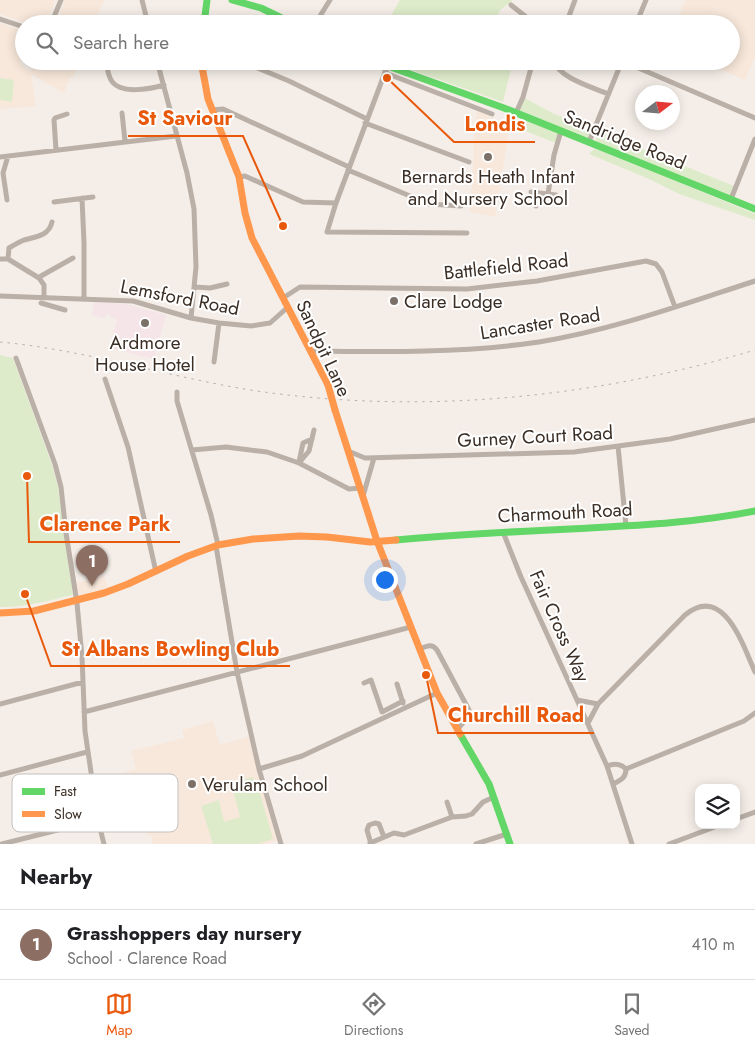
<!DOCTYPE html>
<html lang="en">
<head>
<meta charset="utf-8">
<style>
  :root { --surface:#fff; --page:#f2f2f2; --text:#202124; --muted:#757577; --line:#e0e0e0; --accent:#ea580c }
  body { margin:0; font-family:Jost,sans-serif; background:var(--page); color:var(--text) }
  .controls { position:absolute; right:15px; bottom:15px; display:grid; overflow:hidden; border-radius:10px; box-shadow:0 2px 12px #0003 }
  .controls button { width:45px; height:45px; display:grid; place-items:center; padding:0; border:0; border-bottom:1px solid var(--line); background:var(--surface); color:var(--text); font:25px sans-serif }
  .compass { position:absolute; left:635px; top:85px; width:45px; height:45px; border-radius:50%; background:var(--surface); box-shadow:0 2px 12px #0003; rotate:74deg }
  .you { position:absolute; left:384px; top:579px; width:18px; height:18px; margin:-12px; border:4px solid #fff; border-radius:50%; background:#1a73e8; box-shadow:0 0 0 8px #1a73e833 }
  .badge { display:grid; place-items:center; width:32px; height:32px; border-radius:50%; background:var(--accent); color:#fff; font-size:16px; font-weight:700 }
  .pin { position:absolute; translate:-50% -41px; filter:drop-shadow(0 1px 2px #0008) }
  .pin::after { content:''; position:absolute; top:26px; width:18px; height:15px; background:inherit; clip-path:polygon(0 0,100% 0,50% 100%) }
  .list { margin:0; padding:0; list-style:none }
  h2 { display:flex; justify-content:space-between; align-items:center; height:65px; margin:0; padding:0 20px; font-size:21px }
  h2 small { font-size:16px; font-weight:400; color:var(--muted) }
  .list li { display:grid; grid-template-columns:32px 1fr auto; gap:15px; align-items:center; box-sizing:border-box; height:70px; padding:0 20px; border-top:1px solid var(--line) }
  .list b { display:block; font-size:19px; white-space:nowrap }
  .list p { margin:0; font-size:16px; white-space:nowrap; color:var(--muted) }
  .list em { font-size:16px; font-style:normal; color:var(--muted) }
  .icon { flex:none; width:28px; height:28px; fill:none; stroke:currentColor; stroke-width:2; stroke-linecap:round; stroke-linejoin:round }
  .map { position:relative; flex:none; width:755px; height:844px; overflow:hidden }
  .search { position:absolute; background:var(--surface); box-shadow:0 2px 12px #0003; left:15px; right:15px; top:15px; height:55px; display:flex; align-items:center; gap:12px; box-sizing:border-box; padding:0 18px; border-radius:28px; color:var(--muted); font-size:19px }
  .sheet { height:135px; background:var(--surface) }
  nav { display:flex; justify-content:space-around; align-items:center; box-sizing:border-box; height:70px; border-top:1px solid var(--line); background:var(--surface); font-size:14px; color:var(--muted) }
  nav a { display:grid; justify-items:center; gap:2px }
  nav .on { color:var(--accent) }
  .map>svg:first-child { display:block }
</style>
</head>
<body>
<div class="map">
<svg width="755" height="844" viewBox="0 0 755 844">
  <rect width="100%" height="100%" fill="#f5eee8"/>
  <path fill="#f5e5e9" d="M94 302 126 304 166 315 154 359 109 348 117 320 107 313 105 318 92 315Z"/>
  <path fill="#f8e8db" d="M0 0H55L47 24H28L0 14Z
    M65 0H104L94 24H56Z
    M685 0H755V56L745 80 701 61H731V24H676Z
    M0 23 20 30 18 36 24 39V52L20 63 30 72 34 61H79L73 78 70 77 64 93 31 74 36 106 0 109Z
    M477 111 510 125 495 217 470 212 474 149 473 147Z
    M104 576 109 589 77 599 76 583Z
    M213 721 220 745 250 736 280 840 266 844H153L151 835 147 836 143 823 131 827 126 810 105 818 101 802 125 795 119 774 136 769 131 751 184 738 182 730Z"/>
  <path fill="#deebca" d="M400 0H513L500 10 494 24H386Z
    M386 61H513L503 102Z
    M0 78 14 80 12 102 0 100Z
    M523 97 554 114 593 128 589 140 517 111Z
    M522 115 560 131 556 143 518 128Z
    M595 128 635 146 734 186 730 197 596 141Z
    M594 149 609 153 755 214V220L679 194 649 179 589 154Z
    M0 355 13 358 52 465 58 487 73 595C49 600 25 608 0 607Z
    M253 777 256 790H259L273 839 257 844H213L201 806 219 800 224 822 240 817 232 786 236 781Z"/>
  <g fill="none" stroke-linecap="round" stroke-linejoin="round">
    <path stroke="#bab0a7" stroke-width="5" d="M142 0 148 24
      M511 5 535 24
      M0 19 24 27
      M51 24 61 0
      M315 24 330 0
      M368 24V23
      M566 24 575 0
      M636 24 646 0
      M97 61 107 66
      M106 61C107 67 108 75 111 80 120 95 150 89 164 85
      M157 61 187 173 194 209 196 267 191 318
      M241 61 289 81 367 119
      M554 61C559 78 592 87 608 94
      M622 61 755 118
      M387 67 336 203 327 232 467 233
      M385 70 388 74 492 114
      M212 110 223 109 349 167
      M122 113 125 141
      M516 113 523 97 533 61
      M365 123 469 162
      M589 142 622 61
      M56 150 54 120 55 118 67 114
      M0 157 176 136
      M348 170 429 204 461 206
      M239 177 245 176 303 202 336 203
      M531 192 556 195
      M548 194 554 155 561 131
      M82 198 84 243V299
      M731 199 755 139
      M7 200 3 173 8 156
      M54 202 93 197
      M536 206 538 193
      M0 259H8L39 278 44 285V298
      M8 259 9 248C14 245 19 242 24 240 35 237 49 236 52 222
      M39 278 41 276 73 258
      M195 287 210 288 227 284
      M0 296 133 301 191 318 219 323 251 326 270 323 288 307
      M283 298 300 287 467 289 537 281 646 261 656 264 662 272 675 307
      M41 303 65 310
      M311 351C386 352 464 353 539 342 613 330 684 304 755 281
      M16 358 55 464 61 487 66 533 77 603 82 657 85 731 98 820 104 844
      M214 362 219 323
      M105 379 128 447 156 572
      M177 392V401L211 515 218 545
      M618 446 626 526
      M192 450 226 447 267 452 299 463 349 489 360 488
      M348 451 365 458 574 452 670 439 755 420
      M299 462 303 443 312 439
      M299 463 309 451 314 430
      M363 496 374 458
      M503 532 521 577 607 766 632 844
      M216 546 237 672 259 769 281 844
      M420 649C427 646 432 643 437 650L469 710V715L458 729
      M364 683 371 680 382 712 403 701
      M397 684 403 703
      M577 700 598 704 685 615C724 583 743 646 755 672
      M0 704 83 682
      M84 712 411 627
      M588 723 598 704
      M607 766C614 763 621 764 626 769
      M259 769 302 756 437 693
      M0 775 87 752
      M613 784C621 780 626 778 626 769L744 721 755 713
      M447 802 452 817
      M736 819 755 812
      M370 843 394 833 404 835 452 817 466 816 472 814 483 802 494 797
      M2 844 98 820
      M371 844 367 830 369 825 375 823 379 824 384 837
      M476 844 507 834
      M669 844 720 825"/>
    <path stroke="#63d668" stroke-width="7" d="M232 0 261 8 294 24
      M204 24 207 0
      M374 61 504 108 755 209
      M396 540C460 534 525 531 589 528 645 525 700 522 755 511
      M460 734 489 784 510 844"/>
    <path stroke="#ff974d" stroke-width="7" d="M201 61 208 99 239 177 245 213 252 238 328 385
      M335 410 377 541 437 693 460 734
      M0 613 34 611 104 593 128 584 188 556 218 545 253 539 299 536 327 537 370 542 396 540"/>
    <path stroke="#b7afa8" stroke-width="1" stroke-dasharray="2.5 5" stroke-linecap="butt" d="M0 342C87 350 171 378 257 391 423 415 594 398 755 350"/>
    <path stroke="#ff974d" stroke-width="7" d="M328 385 335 410"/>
  </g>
  <g fill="#7c7169" stroke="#fff" stroke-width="2">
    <circle cx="488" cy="157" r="5"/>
    <circle cx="394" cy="301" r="5"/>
    <circle cx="145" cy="323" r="5"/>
    <circle cx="192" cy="784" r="5"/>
  </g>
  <g text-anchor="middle" stroke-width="4" stroke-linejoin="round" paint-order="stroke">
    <g font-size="19" fill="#3b2e25" stroke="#fff">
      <text transform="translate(625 139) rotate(22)" y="7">Sandridge Road</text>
      <text transform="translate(506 266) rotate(-6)" y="7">Battlefield Road</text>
      <text transform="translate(180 297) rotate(11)" y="7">Lemsford Road</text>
      <text transform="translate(540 323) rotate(-9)" y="7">Lancaster Road</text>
      <text transform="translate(324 348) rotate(65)" y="7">Sandpit Lane</text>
      <text transform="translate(535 436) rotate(-3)" y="7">Gurney Court Road</text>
      <text transform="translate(565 512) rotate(-3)" y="7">Charmouth Road</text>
      <text transform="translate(560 626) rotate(66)" y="7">Fair Cross Way</text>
    </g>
    <g font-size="19" fill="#3b2e25" stroke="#fff">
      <text x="488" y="183">Bernards Heath Infant<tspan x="488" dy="22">and Nursery School</tspan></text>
      <text x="404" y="308" text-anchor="start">Clare Lodge</text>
      <text x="145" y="349">Ardmore<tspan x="145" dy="22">House Hotel</tspan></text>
      <text x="202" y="791" text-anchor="start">Verulam School</text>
    </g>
  </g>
  <rect x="12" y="774" width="166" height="58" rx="8" fill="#fff" stroke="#c4c0be" stroke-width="1"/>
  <rect x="22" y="788" width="23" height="7" fill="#63d668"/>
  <rect x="22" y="811" width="23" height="6" fill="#ff974d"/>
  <g font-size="14" fill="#3b2e25">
    <text x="54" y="796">Fast</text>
    <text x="54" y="819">Slow</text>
  </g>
  <path fill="none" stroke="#e8590c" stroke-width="2" d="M283 226L243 136H128M387 78L454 142H535M27 476L29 542H180M25 594L51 666H290M426 675L438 733H594"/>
  <g fill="#e8590c" stroke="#fff" stroke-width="2">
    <circle cx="283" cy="226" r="5"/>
    <circle cx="387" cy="78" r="5"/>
    <circle cx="27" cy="476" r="5"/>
    <circle cx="25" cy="594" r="5"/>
    <circle cx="426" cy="675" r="5"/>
  </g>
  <g font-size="20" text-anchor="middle" font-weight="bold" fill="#e8590c" stroke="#fff" stroke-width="4" stroke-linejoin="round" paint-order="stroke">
    <text x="185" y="125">St Saviour</text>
    <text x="495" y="131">Londis</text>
    <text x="105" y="531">Clarence Park</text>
    <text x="170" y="656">St Albans Bowling Club</text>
    <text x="516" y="722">Churchill Road</text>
  </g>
</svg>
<div class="controls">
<button><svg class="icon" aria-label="layers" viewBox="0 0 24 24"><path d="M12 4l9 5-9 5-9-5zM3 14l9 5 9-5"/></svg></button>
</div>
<svg class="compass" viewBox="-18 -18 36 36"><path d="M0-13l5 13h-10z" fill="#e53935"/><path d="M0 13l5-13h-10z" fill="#757577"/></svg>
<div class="you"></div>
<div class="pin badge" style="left:92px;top:586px;background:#8d6e63">1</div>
<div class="search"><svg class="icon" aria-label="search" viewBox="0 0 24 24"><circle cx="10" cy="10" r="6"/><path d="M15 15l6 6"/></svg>Search here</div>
</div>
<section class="sheet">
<h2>Nearby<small></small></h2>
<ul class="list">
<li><span class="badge" style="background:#8d6e63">1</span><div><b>Grasshoppers day nursery</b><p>School · Clarence Road</p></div><em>410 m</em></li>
</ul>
</section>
<nav>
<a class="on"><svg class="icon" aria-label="map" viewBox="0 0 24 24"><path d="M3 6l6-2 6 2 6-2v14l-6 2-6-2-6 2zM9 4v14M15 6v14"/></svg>Map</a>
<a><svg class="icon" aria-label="directions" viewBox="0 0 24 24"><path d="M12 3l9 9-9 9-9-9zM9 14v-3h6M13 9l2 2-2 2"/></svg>Directions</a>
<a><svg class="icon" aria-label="saved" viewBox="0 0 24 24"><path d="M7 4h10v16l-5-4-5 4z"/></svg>Saved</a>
</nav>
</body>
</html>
